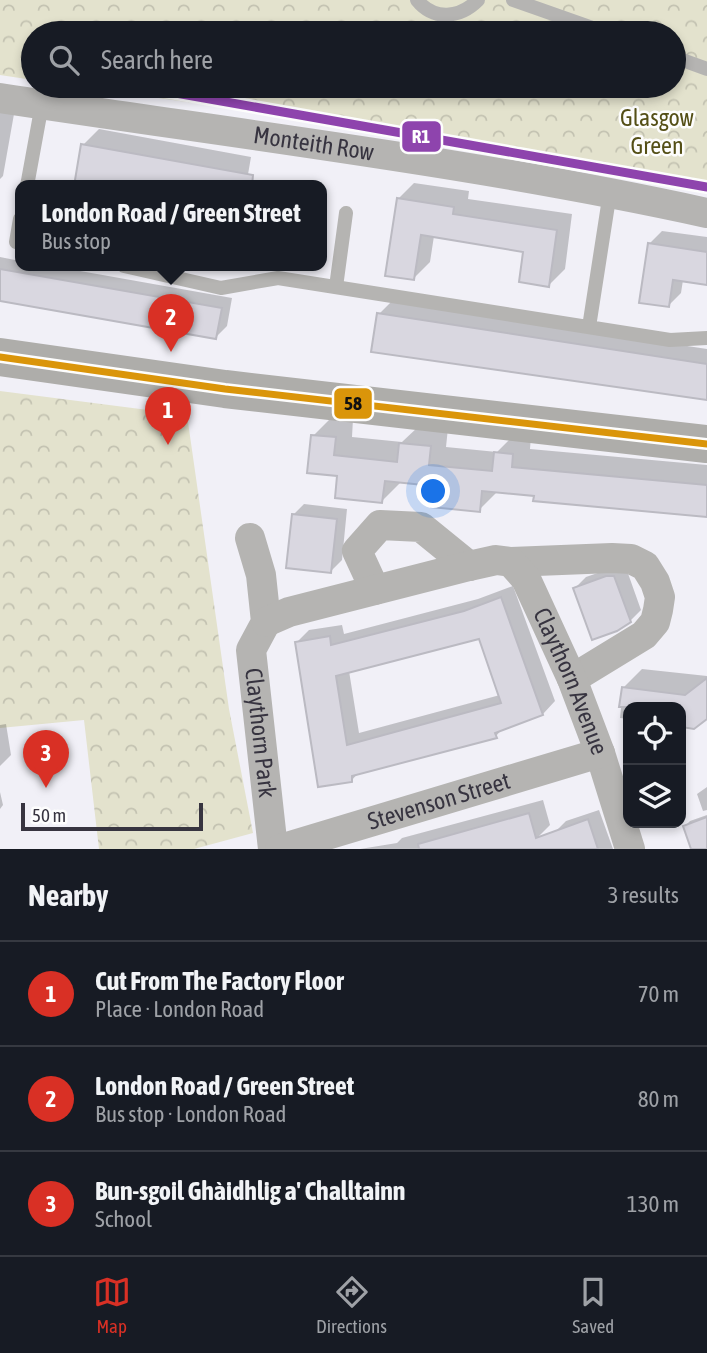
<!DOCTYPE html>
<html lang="en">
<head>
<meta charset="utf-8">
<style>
  :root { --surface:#171b24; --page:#242831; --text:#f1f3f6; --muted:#9ea1a6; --line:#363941; --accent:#d93025 }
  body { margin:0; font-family:"Asap Condensed",sans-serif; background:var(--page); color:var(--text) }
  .controls { position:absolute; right:21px; bottom:21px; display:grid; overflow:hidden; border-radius:14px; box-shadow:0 4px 10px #0003 }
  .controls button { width:63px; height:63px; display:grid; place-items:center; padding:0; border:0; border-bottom:2px solid var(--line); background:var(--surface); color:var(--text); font:35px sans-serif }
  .scale { position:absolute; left:21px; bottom:18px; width:182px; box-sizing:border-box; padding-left:7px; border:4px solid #373440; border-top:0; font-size:19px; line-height:24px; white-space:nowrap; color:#373440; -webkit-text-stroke:5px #fdfdfd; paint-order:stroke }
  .you { position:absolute; left:434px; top:492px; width:24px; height:24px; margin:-18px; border:5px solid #fff; border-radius:50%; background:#1a73e8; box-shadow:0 0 0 10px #1a73e833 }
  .badge { display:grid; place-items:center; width:46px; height:46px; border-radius:50%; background:var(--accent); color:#fff; font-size:23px; font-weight:700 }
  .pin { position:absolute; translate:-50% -58px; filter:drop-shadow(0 2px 4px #0008) }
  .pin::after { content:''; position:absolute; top:37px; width:24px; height:21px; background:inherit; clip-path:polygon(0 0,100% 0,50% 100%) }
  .popup { position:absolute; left:15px; top:180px; width:312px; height:91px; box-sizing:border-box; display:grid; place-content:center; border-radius:14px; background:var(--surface); filter:drop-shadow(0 2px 5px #0005); font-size:23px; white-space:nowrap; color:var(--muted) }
  .popup b { font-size:26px; color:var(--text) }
  .popup::after { content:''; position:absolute; left:50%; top:100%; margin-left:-14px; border:14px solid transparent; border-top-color:var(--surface) }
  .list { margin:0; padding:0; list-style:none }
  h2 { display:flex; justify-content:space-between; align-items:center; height:91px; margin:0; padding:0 28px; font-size:30px }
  h2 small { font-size:23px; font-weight:400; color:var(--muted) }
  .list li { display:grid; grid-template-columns:46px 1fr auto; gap:21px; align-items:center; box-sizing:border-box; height:105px; padding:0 28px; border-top:2px solid var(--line) }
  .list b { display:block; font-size:26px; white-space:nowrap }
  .list p { margin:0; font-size:23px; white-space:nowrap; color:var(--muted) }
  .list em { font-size:23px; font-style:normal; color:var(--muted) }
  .icon { flex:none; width:38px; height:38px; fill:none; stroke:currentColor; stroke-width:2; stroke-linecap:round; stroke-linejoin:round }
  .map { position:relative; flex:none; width:707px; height:849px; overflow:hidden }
  .search { position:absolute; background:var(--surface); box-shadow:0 4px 10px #0003; left:21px; right:21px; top:21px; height:77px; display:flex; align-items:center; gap:18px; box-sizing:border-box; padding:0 24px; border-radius:38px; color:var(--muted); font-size:26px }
  .sheet { height:406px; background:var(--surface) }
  nav { display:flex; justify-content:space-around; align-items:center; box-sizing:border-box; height:98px; border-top:2px solid var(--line); background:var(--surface); font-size:19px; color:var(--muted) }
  nav a { display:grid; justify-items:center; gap:4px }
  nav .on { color:var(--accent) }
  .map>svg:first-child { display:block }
</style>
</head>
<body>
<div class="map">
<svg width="707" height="849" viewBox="0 0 707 849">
  <defs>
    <pattern id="forest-crowns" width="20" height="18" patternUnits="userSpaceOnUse" patternTransform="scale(1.75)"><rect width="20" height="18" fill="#e3e2cd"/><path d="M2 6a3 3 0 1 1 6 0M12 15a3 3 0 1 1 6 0" fill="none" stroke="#c3c2b1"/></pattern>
  </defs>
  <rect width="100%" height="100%" fill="#f1f0f7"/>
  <path fill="url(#forest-crowns)" d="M0 0H707V186L244 110 73 86H674V33H33V80L0 75Z
    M0 391 187 415 229 709 253 833 194 849H99L84 720 0 728Z"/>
  <path fill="#0003" fill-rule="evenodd" d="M0 111 14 114 3 176 0 179Z
    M99 129 251 157 246 186 83 145Z
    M414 183 469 191 468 199 572 214 565 269 549 285 525 250 434 236 430 262 414 278 398 199Z
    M662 231 707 237V283L683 280 681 293 668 306 649 244Z
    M0 257 20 261V266H52L232 298 227 326 216 337 0 299Z
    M392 301 707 349V399L379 314Z
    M332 417 353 419 352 437 402 442 419 426 448 428 446 447 497 452 515 434 531 436 530 449 707 465V517L498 491 479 510 435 484 400 483 382 501 339 475 313 436Z
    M304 504 347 509 342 560 331 571 293 515Z
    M625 565 641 610 630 621 575 588 586 577 618 566Z
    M513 586 555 701 543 714 504 727 496 736 359 772 352 780 297 642 309 630 342 625 344 634 478 599ZM480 637 500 695 359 733 349 671Z
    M642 669 707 676V716L693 727 681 725V707H628V719L620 718 623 688Z
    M6 724 11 755 0 766V725Z
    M707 787V810L703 811 697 794Z
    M0 792 3 805 0 809Z
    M543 800 550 825 536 839 498 849H360L397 843 402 838Z
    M599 810 613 849H561L555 832 566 821Z
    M707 815V849L685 826 690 821Z"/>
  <path fill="#d9d7e0" stroke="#bbbac2" stroke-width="2" fill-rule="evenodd" d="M81 144 253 175 252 186H74Z
    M397 198 454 207 453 214 557 230 549 287 519 282 523 252 421 235 414 280 385 276Z
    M648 243 707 252V285L673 280 669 307 639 303Z
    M0 269 222 308 216 339 0 301Z
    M377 313 707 364V400L371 352Z
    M311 435 336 437 334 455 397 462 399 443 431 446 429 465 492 471 494 452 513 454 512 467 707 485V517L533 501 534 496 482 491 480 512 431 507 433 486 385 481 382 503 335 498 337 476 307 473Z
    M292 514 337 519 331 573 286 568Z
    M606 576H614L631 622 617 631 592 640 573 588Z
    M501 597 543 715 495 733 497 738 352 776V782L318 787 295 642 330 636 331 645 464 611ZM479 639 501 703 347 745 336 676Z
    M707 678V719L694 729 681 727V707H619L622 687 685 695Z
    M529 813 536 838 588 819 598 849H419L418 844Z
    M707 817V849H691L683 826Z"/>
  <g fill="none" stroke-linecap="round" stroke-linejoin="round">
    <path stroke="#b5b4b2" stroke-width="14" d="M417 0C434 21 460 18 478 0
      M513 0 607 33
      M674 57 707 69
      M27 186 42 104
      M16 242 20 219
      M124 266 221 288 278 278 670 340 707 338
      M336 287 346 213
      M589 327 610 192"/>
    <g stroke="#b5b4b2" stroke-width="30">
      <path id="s1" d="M0 98C236 134 474 162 707 213"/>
      <path id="s2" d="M250 538 261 575 266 622 251 650 273 849"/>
      <path d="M511 562 612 558 631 559 645 566 655 582 660 597 658 610 655 622 644 635 572 679"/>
      <path d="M375 590 357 551 380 525 421 527 469 566"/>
      <path id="s3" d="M266 622 289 612 469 566 496 560 511 562 526 579 572 679 600 753 630 849"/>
      <path id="s4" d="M280 849 600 753"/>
    </g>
    <path stroke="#aeadaa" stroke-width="38" d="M0 357 225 389 707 444"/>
    <g stroke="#fdfdfd" stroke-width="12">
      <path id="bus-1" d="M0 357 225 389 707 444"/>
    </g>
    <use href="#bus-1" stroke="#da950a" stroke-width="7"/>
    <g stroke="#fdfdfd" stroke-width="14">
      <path id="rail-1" d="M136 86 707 187"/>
    </g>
    <use href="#rail-1" stroke="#8e44ad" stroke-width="9"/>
  </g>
  <g text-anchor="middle" stroke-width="5" stroke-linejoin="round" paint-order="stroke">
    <g font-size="24" fill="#544f16" stroke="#fdfdfd">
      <text x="657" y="126">Glasgow<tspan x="657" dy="28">Green</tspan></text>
    </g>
    <g font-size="24" fill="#373440" stroke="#fdfdfd">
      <text dy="8" stroke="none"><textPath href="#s1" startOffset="317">Monteith Row</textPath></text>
      <text dy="8" stroke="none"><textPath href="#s3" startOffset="388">Claythorn Avenue</textPath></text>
      <text dy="8" stroke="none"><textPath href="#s2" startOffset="201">Claythorn Park</textPath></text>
      <text dy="8" stroke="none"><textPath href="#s4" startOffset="166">Stevenson Street</textPath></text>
    </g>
  </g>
  <g stroke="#fdfdfd" stroke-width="2.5">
    <rect x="401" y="120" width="41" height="33" rx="7" fill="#8e44ad"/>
    <rect x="333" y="387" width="40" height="33" rx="7" fill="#da950a"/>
  </g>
  <g font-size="19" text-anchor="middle" font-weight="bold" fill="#fff">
    <text x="421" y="143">R1</text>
  </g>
  <g font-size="19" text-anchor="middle" font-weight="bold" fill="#111">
    <text x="353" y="410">58</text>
  </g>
</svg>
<div class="controls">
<button><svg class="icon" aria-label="locate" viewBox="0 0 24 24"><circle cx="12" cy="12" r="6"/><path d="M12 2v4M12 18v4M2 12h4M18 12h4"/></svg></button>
<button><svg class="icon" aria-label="layers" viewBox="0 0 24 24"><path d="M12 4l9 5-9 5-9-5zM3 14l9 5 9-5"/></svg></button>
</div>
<div class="scale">50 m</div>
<div class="you"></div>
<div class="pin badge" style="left:168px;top:445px">1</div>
<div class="pin badge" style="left:171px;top:352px">2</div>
<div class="popup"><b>London Road / Green Street</b>Bus stop</div>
<div class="pin badge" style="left:46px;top:788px">3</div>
<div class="search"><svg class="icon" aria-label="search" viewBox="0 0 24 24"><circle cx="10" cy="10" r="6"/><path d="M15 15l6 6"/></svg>Search here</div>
</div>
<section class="sheet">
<h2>Nearby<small>3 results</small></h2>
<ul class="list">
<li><span class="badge">1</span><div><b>Cut From The Factory Floor</b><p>Place · London Road</p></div><em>70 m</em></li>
<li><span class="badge">2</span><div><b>London Road / Green Street</b><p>Bus stop · London Road</p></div><em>80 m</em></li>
<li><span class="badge">3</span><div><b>Bun-sgoil Ghàidhlig a' Challtainn</b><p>School</p></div><em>130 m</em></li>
</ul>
</section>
<nav>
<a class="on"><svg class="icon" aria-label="map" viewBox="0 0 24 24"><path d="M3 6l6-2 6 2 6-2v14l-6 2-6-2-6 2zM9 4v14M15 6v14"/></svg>Map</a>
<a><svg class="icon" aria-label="directions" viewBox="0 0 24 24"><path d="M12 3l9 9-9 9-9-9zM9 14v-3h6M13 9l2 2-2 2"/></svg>Directions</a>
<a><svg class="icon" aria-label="saved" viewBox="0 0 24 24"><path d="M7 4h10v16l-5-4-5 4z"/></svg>Saved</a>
</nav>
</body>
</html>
